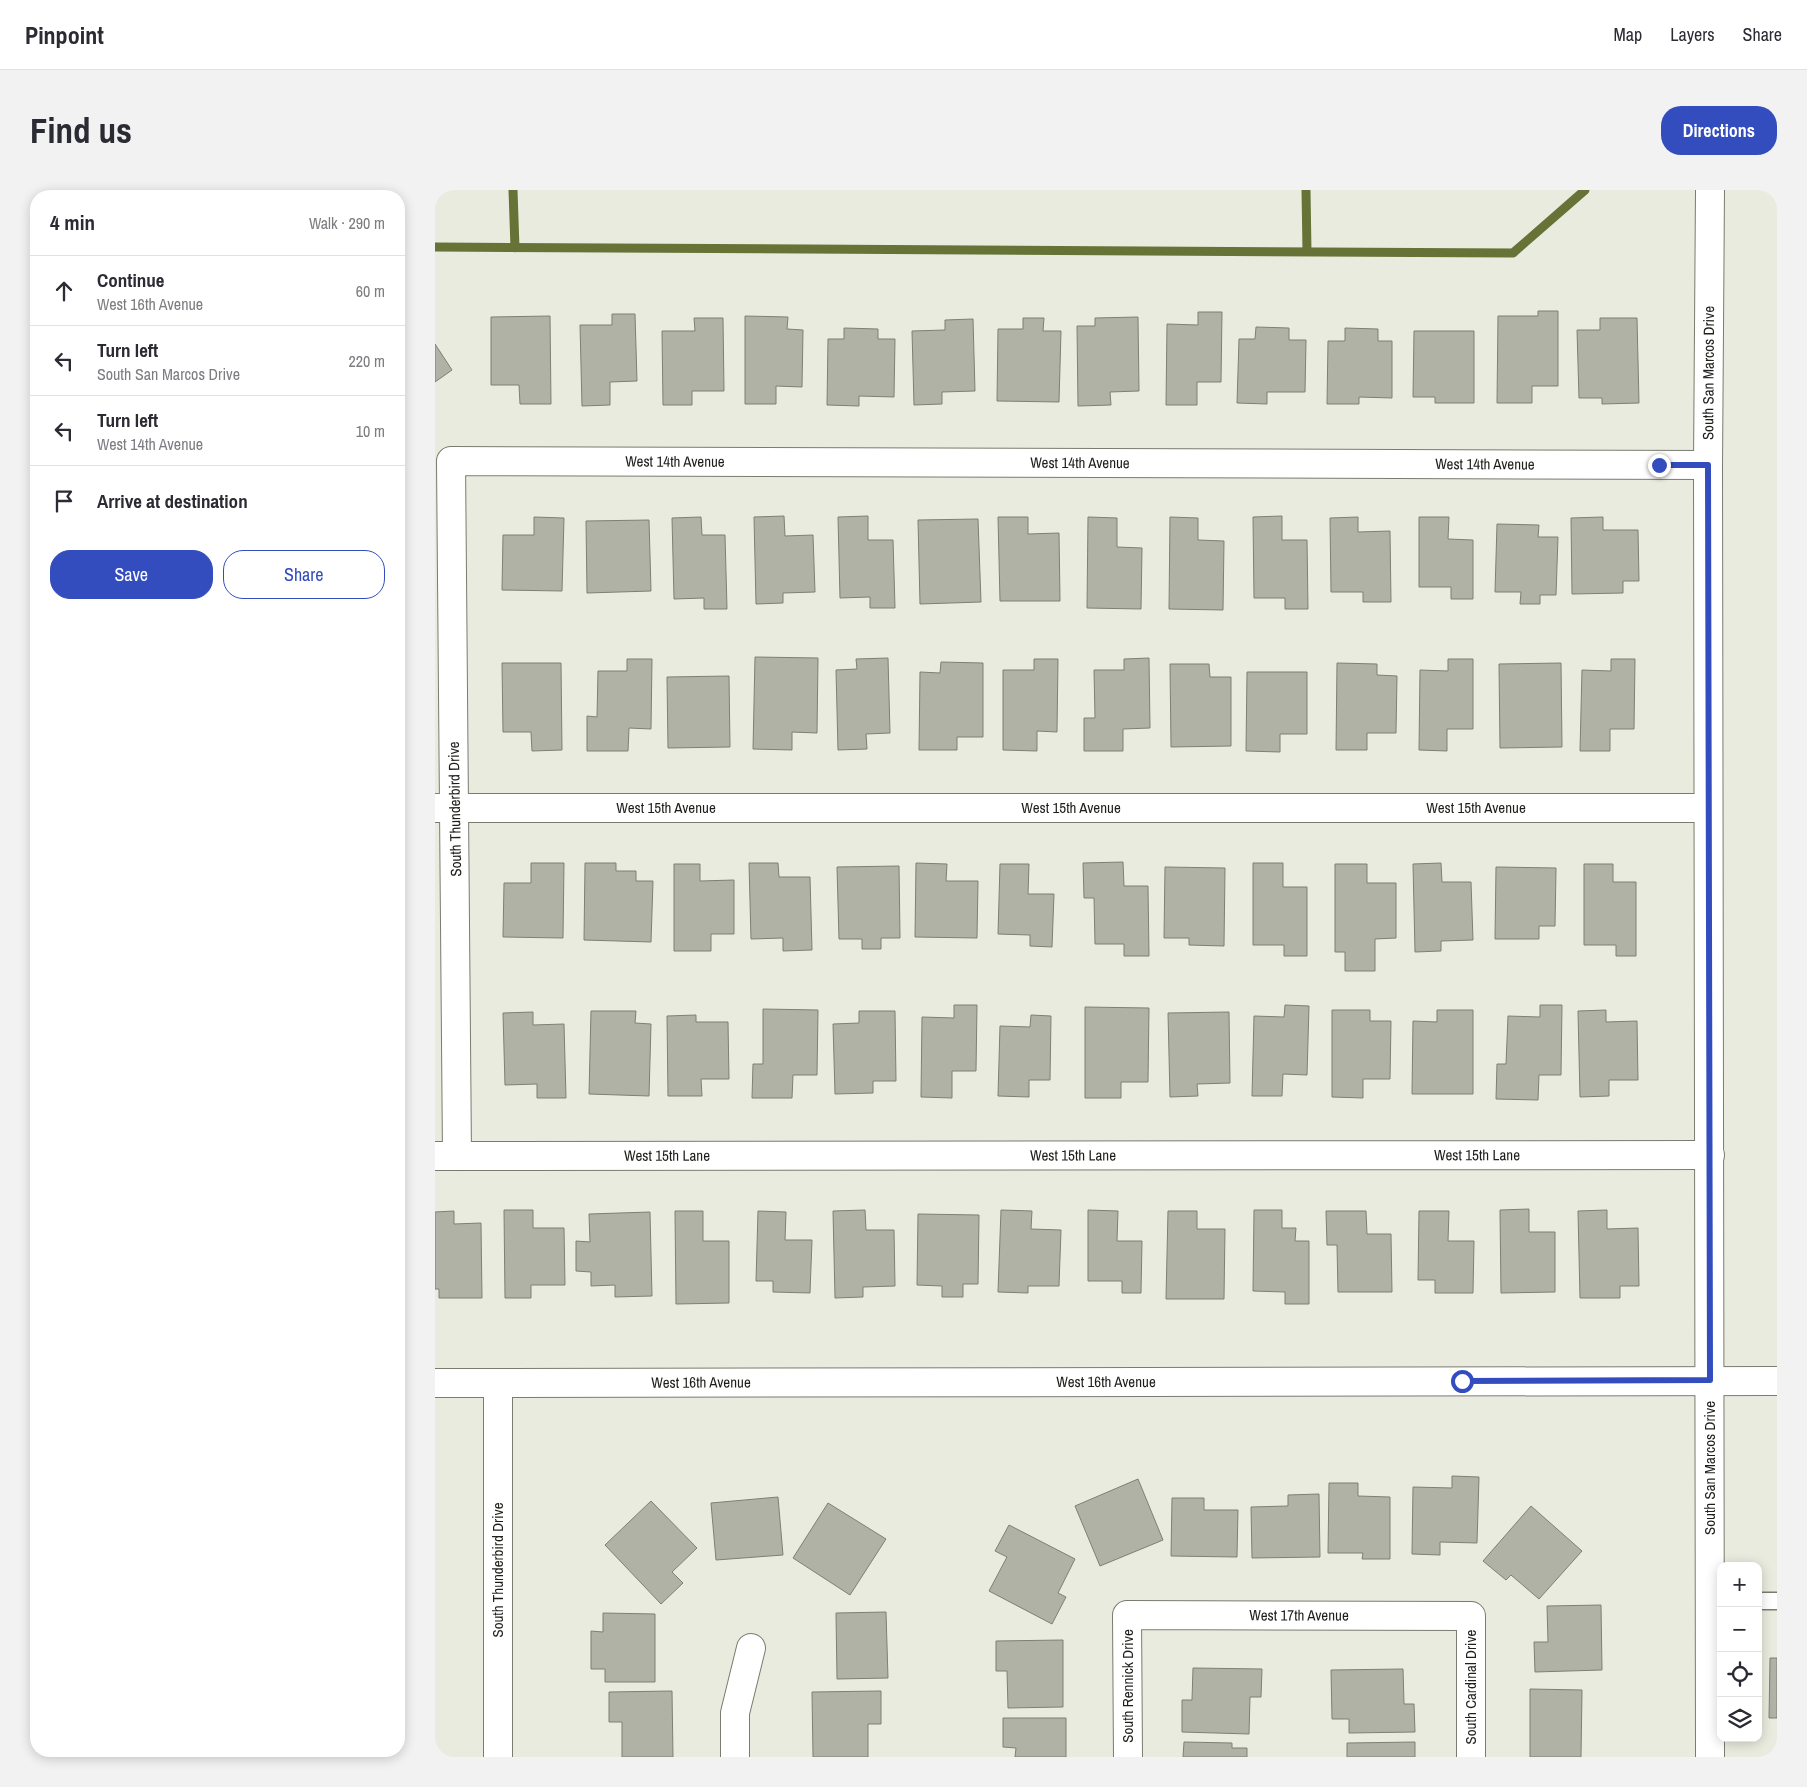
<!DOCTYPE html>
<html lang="en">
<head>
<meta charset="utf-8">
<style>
  :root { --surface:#fff; --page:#f2f2f3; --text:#2b2b33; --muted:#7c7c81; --line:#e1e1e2; --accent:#334dbe }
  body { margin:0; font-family:"Archivo Narrow",sans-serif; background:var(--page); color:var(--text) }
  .controls { position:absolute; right:15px; bottom:15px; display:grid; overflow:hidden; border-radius:10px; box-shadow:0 2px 12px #0003 }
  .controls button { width:45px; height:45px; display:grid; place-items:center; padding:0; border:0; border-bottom:1px solid var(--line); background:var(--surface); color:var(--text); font:25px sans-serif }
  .stop { position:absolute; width:15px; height:15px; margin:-11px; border:4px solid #334dbe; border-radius:50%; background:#fff }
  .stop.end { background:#334dbe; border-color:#fff; box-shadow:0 1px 5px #0008 }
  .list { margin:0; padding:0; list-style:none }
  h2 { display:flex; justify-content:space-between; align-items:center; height:65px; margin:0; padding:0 20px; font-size:21px }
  h2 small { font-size:16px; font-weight:400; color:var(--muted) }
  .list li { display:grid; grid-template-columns:32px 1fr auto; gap:15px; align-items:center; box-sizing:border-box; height:70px; padding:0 20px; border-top:1px solid var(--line) }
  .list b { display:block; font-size:19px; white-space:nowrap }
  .list p { margin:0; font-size:16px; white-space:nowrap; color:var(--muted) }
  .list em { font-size:16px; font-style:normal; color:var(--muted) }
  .actions { display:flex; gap:10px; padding:15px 20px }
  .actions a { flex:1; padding:11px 0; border:1px solid var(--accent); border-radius:20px; text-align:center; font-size:18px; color:var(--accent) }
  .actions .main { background:var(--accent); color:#fff }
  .icon { flex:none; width:28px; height:28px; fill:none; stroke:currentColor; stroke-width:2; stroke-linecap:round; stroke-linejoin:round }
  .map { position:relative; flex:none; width:1342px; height:1567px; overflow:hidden; border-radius:20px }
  header { display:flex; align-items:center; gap:30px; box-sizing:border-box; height:70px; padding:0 25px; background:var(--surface); border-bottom:1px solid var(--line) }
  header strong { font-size:24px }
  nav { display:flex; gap:28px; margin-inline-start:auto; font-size:18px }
  .intro { display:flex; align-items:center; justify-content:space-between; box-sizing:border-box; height:120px; padding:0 30px }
  h1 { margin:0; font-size:35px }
  .button { padding:12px 22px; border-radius:20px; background:var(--accent); color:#fff; font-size:18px; font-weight:700 }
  main { display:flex; gap:30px; padding:0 30px }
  aside { flex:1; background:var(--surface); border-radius:20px; box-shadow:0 2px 12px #0003 }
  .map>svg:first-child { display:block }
</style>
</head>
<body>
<header>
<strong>Pinpoint</strong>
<nav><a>Map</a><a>Layers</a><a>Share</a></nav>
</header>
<div class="intro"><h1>Find us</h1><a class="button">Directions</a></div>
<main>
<aside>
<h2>4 min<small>Walk · 290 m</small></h2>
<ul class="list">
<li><svg class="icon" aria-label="ahead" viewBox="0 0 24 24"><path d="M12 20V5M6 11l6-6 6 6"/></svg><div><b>Continue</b><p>West 16th Avenue</p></div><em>60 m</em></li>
<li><svg class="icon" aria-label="left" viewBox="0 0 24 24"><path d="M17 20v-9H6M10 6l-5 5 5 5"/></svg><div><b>Turn left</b><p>South San Marcos Drive</p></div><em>220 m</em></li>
<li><svg class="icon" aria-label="left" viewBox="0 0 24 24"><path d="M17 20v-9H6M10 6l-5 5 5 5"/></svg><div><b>Turn left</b><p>West 14th Avenue</p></div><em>10 m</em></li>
<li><svg class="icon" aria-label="arrive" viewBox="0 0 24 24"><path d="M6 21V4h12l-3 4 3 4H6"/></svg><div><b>Arrive at destination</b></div></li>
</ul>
<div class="actions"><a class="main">Save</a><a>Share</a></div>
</aside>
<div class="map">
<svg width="1342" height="1567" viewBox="0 0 1342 1567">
  <rect width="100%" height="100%" fill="#e8ebdd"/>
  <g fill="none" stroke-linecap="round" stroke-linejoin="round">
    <path stroke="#667236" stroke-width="9" d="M78 0 80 58
      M871 0 872 62
      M0 57 1078 63 1150 0"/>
  </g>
  <path fill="#afb2a5" stroke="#7d8073" d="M1103 121H1123V196H1097V213H1062L1063 126H1103Z
    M763 122H787L786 192H762V215H731L732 134 763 135Z
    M177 124H200L202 191 175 192V215L147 216 145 135H177Z
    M115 126 116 214H85L84 195H56V127Z
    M310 126 353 127 352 139 368 140 367 197 341 196V214H310Z
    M703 127 704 201 675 202 676 215 643 216 642 136H660V128Z
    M259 128H288L289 201H257V215H228L227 141H260Z
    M588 128H609L608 141H626L624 212 562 211 563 139H588Z
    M1165 128H1202L1204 213 1167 214V208H1144L1142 140H1165Z
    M538 129 540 201 507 202V214L479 215 477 141 510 140V130Z
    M821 137 854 138V150H871L870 202H832V214L802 213 804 149H820Z
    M409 138 443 139V149H460L459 207 424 206V216L392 215 393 149H409Z
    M910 138 943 139V151H957V208L924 207V214H892L893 151H910Z
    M979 141H1039V213H1000V207H978Z
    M0 154 17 180 0 192Z
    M349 326 350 346 378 345 380 402 348 403V413L321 414 319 327Z
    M433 326V350H458L460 418H435V407L405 408 403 327Z
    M847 326V350H872L873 419H850V408H819L818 327Z
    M99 327 129 328 127 401 67 400 68 345H99Z
    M266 327 267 345H290L292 419H269V408L239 409 237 328Z
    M563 327H593V344L624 343 625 411H565Z
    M653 327 682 328V357L707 358 706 419 652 418Z
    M735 327 763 328V350L789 351 788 420 734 419Z
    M923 327V342L955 341 956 412H928V402H896L895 328Z
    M984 327H1014L1013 349 1038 350V409H1016V397H984Z
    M1168 327V340H1203L1204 391H1188V403L1137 404 1136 328Z
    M543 329 546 412 485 414 483 330Z
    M214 330 216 401 152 403 151 331Z
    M1062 334 1104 335 1103 347H1123L1121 405H1105V414H1085L1086 402H1060Z
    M320 467 383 468 382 543 357 542V560L318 559Z
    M453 468 455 543 431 544 432 559 403 560 401 480 422 479 421 469Z
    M714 468 715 538 688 539V561H649V528H660L659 480H689V469Z
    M192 469H217L216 539 194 538 193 561H152V526L162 527 163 481H192Z
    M599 469H623L622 542 602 541V561L568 560V480H599Z
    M1013 469H1038V539H1012V561L984 560 985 480 1013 481Z
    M1176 469H1200L1199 539H1175V561H1145L1147 480 1176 481Z
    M506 472 548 473V547H522V560H484L485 482 505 483Z
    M67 473H126L127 560 97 561 96 542H68Z
    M902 473 942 474V485L962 486 961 543H932V560H901Z
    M1126 473 1127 557 1065 558 1064 474Z
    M735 474H774L775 487H796V556L736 557Z
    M812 482H872V544H845V562L811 561Z
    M294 486 295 557 233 558 232 487Z
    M688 672 689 696H713L714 766H689V754H660L659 708H649L648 673Z
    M96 673H129L128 748 68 747 69 693H96Z
    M150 673H181V681H201V691H218L216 752 149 750Z
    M314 673H343L344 687H375L377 760 348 761V748L316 749Z
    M481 673 512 674 511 691H543L542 748 480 747Z
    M818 673H848V697H872V766H849V755H818Z
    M1006 673 1007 692H1036L1038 750 1006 751V761L980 762 978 674Z
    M239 674H265V691L299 690V744H276V761H239Z
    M565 674H594L593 704H619L617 757 595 756V745L563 744Z
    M900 674H932V693H961V748L940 749V781H910V762H900Z
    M1149 674H1178V692H1201V766H1181V755H1149Z
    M464 676 465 748H446V759H427V749H404L402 677Z
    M730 677 790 678 789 756 754 755V748H729Z
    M1061 677 1121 678 1120 736H1104V749H1060Z
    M519 815H542L541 881H517V908L486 907 487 827 519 828Z
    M850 815 874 816 872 885 848 884 847 906H817L819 826 849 827Z
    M1105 815H1127L1126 885H1104L1103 910 1061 909 1062 874H1071L1073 826 1105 827Z
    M650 817 714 818 713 892H686V908H650Z
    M328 819 383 820 382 885H358L357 908H317L318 874H328Z
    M897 820H935V831H956L955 889H928V908L897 907Z
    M1002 820H1038V904H977L978 831 1002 832Z
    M1171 820V832L1202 831 1203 890H1174V906L1145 907 1143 821Z
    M156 821H201L200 833 216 834 214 906 154 904Z
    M424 821H460L461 891H438V903L400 904 398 834 424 833Z
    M98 822V835L129 834 131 908H102V894L70 895 68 823Z
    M794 822 795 893 762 894 763 906 735 907 733 823Z
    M261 825V832H293L294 889H266L267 906H233L232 826Z
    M596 825 616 826 615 890H594V907L563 906 565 836 595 837Z
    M1094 1019V1042H1120V1102L1066 1103 1065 1020Z
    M69 1020H98V1038H129L130 1095H96V1108H70Z
    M430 1020 431 1040H459L460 1096 428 1097V1107L400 1108 398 1021Z
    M566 1020 597 1021 596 1039 626 1040 624 1096H593V1103L563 1102Z
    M653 1020 683 1021 682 1051H707L706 1103H687V1091H653Z
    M819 1020H847V1038H861L860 1051H874V1114H850V1102L818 1101Z
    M1172 1020V1039L1203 1038 1204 1096H1185V1108H1145L1143 1021Z
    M19 1021V1034L46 1033 47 1108H4V1099H0V1022Z
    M240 1021H268V1051H294V1113L241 1114Z
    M323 1021 351 1022 350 1050H377L375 1103 338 1102V1091H321Z
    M733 1021H762V1039H790L789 1109H731Z
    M891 1021H931L932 1044H956L957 1102H903L902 1055H892Z
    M984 1021H1014L1013 1051H1039L1038 1103H1000V1090H983Z
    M215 1022 217 1106 180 1107V1095L156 1096V1082L141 1081V1051L155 1052 154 1024Z
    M483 1024 544 1025 543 1094H528V1107H507V1096L482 1095Z
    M1017 1286 1044 1287 1042 1353 1005 1352V1365L977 1364 978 1297 1017 1298Z
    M703 1289 728 1350 665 1376 640 1316Z
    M894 1293H923V1306L955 1307V1369H927L928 1363H893Z
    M884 1304 885 1367 817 1368 816 1317 853 1316V1305Z
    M343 1307 348 1365 281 1370 276 1313Z
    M737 1308H769V1320H803L802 1367 736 1366Z
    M216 1311 262 1358 237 1382 248 1393 226 1414 170 1355Z
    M393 1313 451 1349 415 1405 358 1368Z
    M1096 1316 1147 1361 1104 1409 1076 1385 1071 1390 1048 1371Z
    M574 1335 640 1369 623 1403 631 1407 617 1434 554 1401 572 1367 560 1361Z
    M1166 1415 1167 1480 1100 1482 1099 1452H1113L1112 1416Z
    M451 1422 453 1488 402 1489 401 1423Z
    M168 1423 220 1424V1492H170V1479H156V1441L168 1442Z
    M628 1450V1517L573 1518 572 1481H561V1451Z
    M1335 1468H1342V1528H1334Z
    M758 1478 827 1479 826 1507H815L814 1544 747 1542V1510H757Z
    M968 1479 969 1514H979L980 1542 914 1543V1529H897L896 1480Z
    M1095 1499 1147 1500 1146 1567H1095Z
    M237 1501 238 1567H187V1532H174V1502Z
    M446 1501V1534H433V1567H378L377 1502Z
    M568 1528H631V1567H580L581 1558 568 1557Z
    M749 1552 797 1553V1558H812V1567H748Z
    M980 1552V1567H912V1553Z"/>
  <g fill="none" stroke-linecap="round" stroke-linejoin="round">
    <g stroke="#797c6f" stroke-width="19">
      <path id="service" d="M1323 1411H1342"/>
    </g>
    <g stroke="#797c6f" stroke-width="30">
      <g id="minor">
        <path id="s1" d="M0 618H1273"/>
        <path id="s2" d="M0 966 1275 965"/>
        <path id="s3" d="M22 966 16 271 1273 275"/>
        <path d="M63 1567V1193"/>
        <path d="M300 1567V1523L316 1458"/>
        <path id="s4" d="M693 1567 692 1425 1036 1426V1567"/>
        <path id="s5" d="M1275 1567 1273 275 1275 0"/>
      </g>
    </g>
    <g stroke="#797c6f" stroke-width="30">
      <g id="tertiary">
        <path id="s6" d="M0 1193 1342 1191"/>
      </g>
    </g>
    <use href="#service" stroke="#fff" stroke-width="16"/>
    <use href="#minor" stroke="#fff" stroke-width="28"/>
    <use href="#tertiary" stroke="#fff" stroke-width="28"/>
  </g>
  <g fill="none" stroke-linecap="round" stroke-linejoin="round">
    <path stroke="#334dbe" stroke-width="6" d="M1027 1191 1275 1190 1273 275H1224"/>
  </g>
  <g text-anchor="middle" stroke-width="4" stroke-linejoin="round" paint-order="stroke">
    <g font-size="15" fill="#1d1f1a" stroke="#fff">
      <text dy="5" stroke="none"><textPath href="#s5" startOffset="1384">South San Marcos Drive</textPath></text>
      <text dy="5" stroke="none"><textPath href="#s3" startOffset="919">West 14th Avenue</textPath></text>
      <text dy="5" stroke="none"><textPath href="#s3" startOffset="1324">West 14th Avenue</textPath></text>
      <text dy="5" stroke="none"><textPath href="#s3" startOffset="1729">West 14th Avenue</textPath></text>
      <text dy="5" stroke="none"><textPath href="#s1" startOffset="231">West 15th Avenue</textPath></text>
      <text dy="5" stroke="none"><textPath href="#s1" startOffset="636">West 15th Avenue</textPath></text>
      <text dy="5" stroke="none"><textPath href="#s1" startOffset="1041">West 15th Avenue</textPath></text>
      <text transform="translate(20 619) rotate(-91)" y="5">South Thunderbird Drive</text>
      <text dy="5" stroke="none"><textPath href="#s2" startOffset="1042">West 15th Lane</textPath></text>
      <text dy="5" stroke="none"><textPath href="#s2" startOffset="232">West 15th Lane</textPath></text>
      <text dy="5" stroke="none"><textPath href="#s2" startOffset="638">West 15th Lane</textPath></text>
      <text dy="5" stroke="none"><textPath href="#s6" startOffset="671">West 16th Avenue</textPath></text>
      <text dy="5" stroke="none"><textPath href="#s6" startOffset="266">West 16th Avenue</textPath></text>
      <text transform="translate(1275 1278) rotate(-90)" y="5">South San Marcos Drive</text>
      <text transform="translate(63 1380) rotate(-90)" y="5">South Thunderbird Drive</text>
      <text dy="5" stroke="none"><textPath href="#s4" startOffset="314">West 17th Avenue</textPath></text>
      <text transform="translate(693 1496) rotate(-90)" y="5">South Rennick Drive</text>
      <text transform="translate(1036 1497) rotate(-90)" y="5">South Cardinal Drive</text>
    </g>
  </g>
</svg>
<div class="controls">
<button>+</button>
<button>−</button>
<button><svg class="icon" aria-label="locate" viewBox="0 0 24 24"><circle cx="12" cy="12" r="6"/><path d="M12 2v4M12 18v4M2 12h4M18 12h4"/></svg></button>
<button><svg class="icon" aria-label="layers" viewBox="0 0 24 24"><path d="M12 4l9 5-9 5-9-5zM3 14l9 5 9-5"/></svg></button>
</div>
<div class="stop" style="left:1027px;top:1191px"></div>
<div class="stop end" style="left:1224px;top:275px"></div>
</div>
</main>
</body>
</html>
